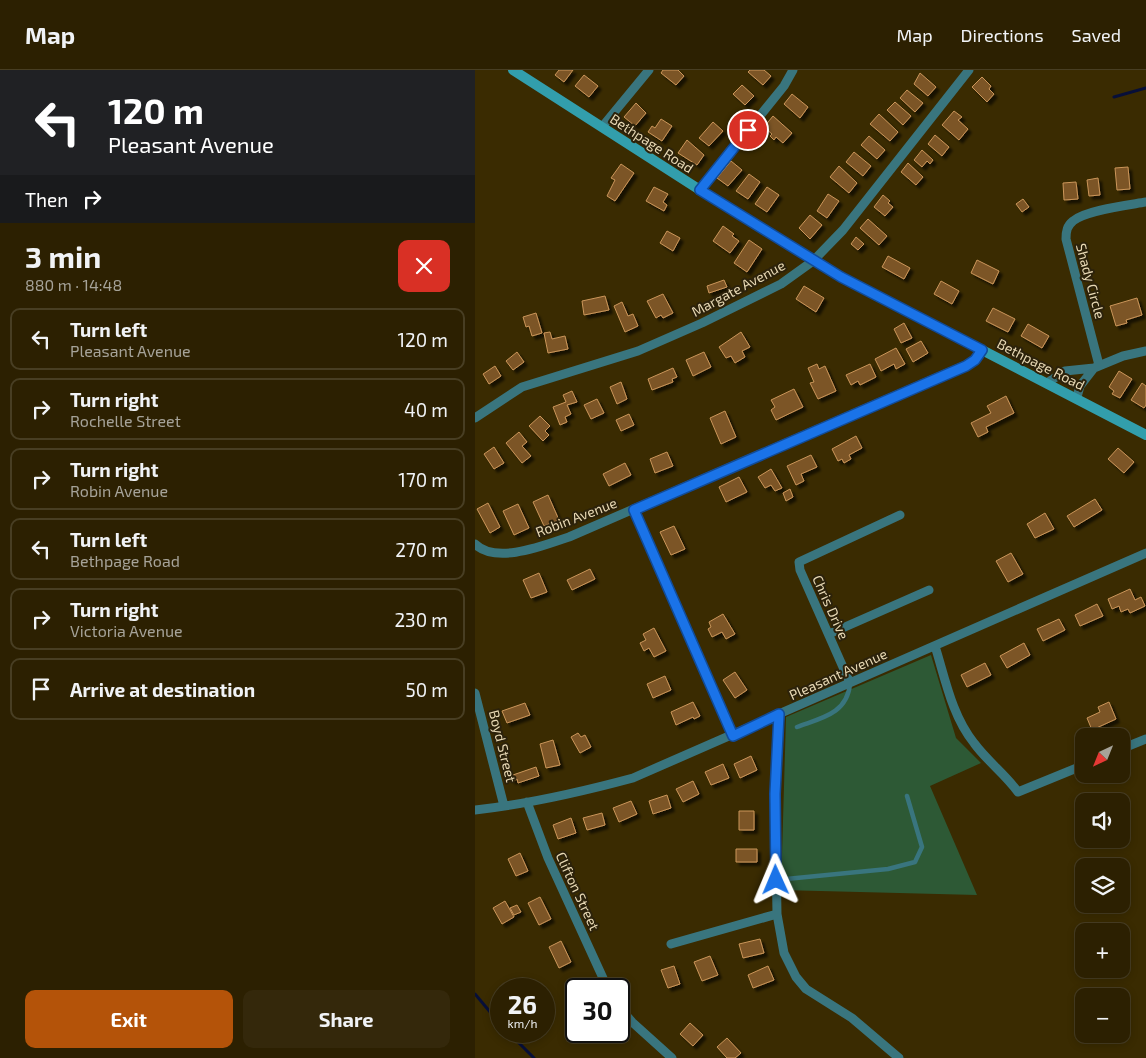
<!DOCTYPE html>
<html lang="en">
<head>
<meta charset="utf-8">
<style>
	body { margin:0; font-family:"Exo 2",sans-serif; background:#34280b; color:#f1f3f6; height:100vh; display:flex; flex-direction:column; font-size:19px; white-space:nowrap }
	* { box-sizing:border-box; margin:0 }
	p { font-size:16px; color:#a6a399 }
	.icon { flex:none; width:28px; height:28px; fill:none; stroke:currentColor; stroke-width:2; stroke-linecap:round; stroke-linejoin:round }
	.map { position:relative; flex:1; overflow:hidden }
	.sheet { display:flex; flex-direction:column; background:#2c2001; width:475px }
	.sheet>* { flex:none }
	.top-card { background:#202124; color:#fff; overflow:hidden }
	.needle { width:32px; rotate:223deg }
	.buttons { position:absolute; left:600px; top:658px; display:grid; gap:10px }
	.buttons a { display:grid; place-items:center; width:55px; height:55px; border-radius:10px; background:#2c2001; box-shadow:0 2px 8px #0003,0 0 0 1px #483e23; font-size:25px }
	.speed { position:absolute; left:15px; top:908px; display:flex; gap:10px; font-size:25px; font-weight:700; text-align:center }
	.speed>* { display:grid; place-content:center; width:65px; height:65px; border-radius:50%; background:#2c2001; box-shadow:0 2px 8px #0003,0 0 0 1px #483e23; line-height:1 }
	.speed small { font-size:12px; font-weight:400 }
	.speed .limit { border:2px solid #111; border-radius:8px; background:#fff; color:#111 }
	.pin { position:absolute; display:grid; place-items:center; width:42px; height:42px; color:#fff; margin:-21px; border:2px solid #fff; border-radius:50%; box-shadow:0 1px 5px #0007 }
	.me { position:absolute; width:55px; margin:-28px; rotate:359deg; stroke-linejoin:round; filter:drop-shadow(0 0 4px #0008) }
	.turn { display:flex; align-items:center; gap:18px; height:105px; padding:0 25px; font-size:22px }
	.turn .icon { width:65px; height:65px; stroke-width:2.5 }
	.turn b { display:block; font-size:35px; line-height:42px }
	.then { display:flex; align-items:center; height:48px; padding:0 25px; background:#0003; gap:10px; font-size:19px }
	.round { display:grid; place-items:center; flex:none; width:52px; height:52px; border-radius:10px; background:#34280b }
	.summary { display:flex; align-items:center; justify-content:space-between; height:85px; padding:0 25px }
	h1 { font-size:30px; font-weight:700; line-height:38px }
	.action { display:flex; gap:10px; margin-top:auto; padding:10px 25px }
	.action a { flex:1; height:58px; border-radius:10px; background:#b45309; color:#fff; font-size:20px; font-weight:700; line-height:58px; text-align:center }
	.action a+a { background:#34280b; color:#f1f3f6 }
	ul { padding:0; list-style:none }
	li { display:flex; align-items:center; gap:15px; height:62px; margin:0 10px 8px; padding:0 15px; border:2px solid #483e23; border-radius:10px }
	li div { flex:1 }
	li b { display:block; font-size:19px }
	li em { font-style:normal }
	header { display:flex; align-items:center; gap:30px; box-sizing:border-box; height:70px; padding:0 25px; background:#2c2001; border-bottom:1px solid #483e23 }
	header strong { font-size:24px }
	nav { display:flex; gap:28px; margin-inline-start:auto; font-size:18px }
	main { display:flex; flex:1; min-height:0 }
	.map>svg:first-child { display:block }
	.green { fill:#2d5935 }
	.lines { fill:none; stroke-linecap:round; stroke-linejoin:round }
	.stream { stroke:#070f39; stroke-width:3 }
	.building { fill:#7c5425; stroke:#cb965a; filter:url(#shadow) }
	.lane { stroke:#39757e; stroke-width:4.5 }
	.street { stroke:#39757e; stroke-width:9 }
	.secondary { stroke:#329eac; stroke-width:10 }
	.route-casing { stroke:#114b97; stroke-width:12 }
	.route { stroke:#1a73e8; stroke-width:9 }
	.labels { text-anchor:middle; dominant-baseline:central; stroke-width:4; stroke-linejoin:round; paint-order:stroke }
	.street-label { font-size:14px; fill:#e8d9b5; stroke:#2c220b }
</style>
</head>
<body>
<header>
<strong>Map</strong>
<nav><a>Map</a><a>Directions</a><a>Saved</a></nav>
</header>
<main>
<section class="sheet">
<div class="top-card">
<div class="turn"><svg class="icon" aria-label="left" viewBox="0 0 24 24"><path d="M17 20v-9H6M10 6l-5 5 5 5"/></svg><div><b>120 m</b>Pleasant Avenue</div></div>
<div class="then">Then<svg class="icon" aria-label="right" viewBox="0 0 24 24"><path d="M7 20v-9h11M14 6l5 5-5 5"/></svg></div>
</div>
<div class="summary"><div><h1>3 min</h1><p>880 m · 14:48</p></div><a class="round" style="background:#d93025;color:#fff"><svg class="icon" aria-label="close" viewBox="0 0 24 24"><path d="M6 6l12 12M18 6L6 18"/></svg></a></div>
<ul>
<li><svg class="icon" aria-label="left" viewBox="0 0 24 24"><path d="M17 20v-9H6M10 6l-5 5 5 5"/></svg><div><b>Turn left</b><p>Pleasant Avenue</p></div><em>120 m</em></li>
<li><svg class="icon" aria-label="right" viewBox="0 0 24 24"><path d="M7 20v-9h11M14 6l5 5-5 5"/></svg><div><b>Turn right</b><p>Rochelle Street</p></div><em>40 m</em></li>
<li><svg class="icon" aria-label="right" viewBox="0 0 24 24"><path d="M7 20v-9h11M14 6l5 5-5 5"/></svg><div><b>Turn right</b><p>Robin Avenue</p></div><em>170 m</em></li>
<li><svg class="icon" aria-label="left" viewBox="0 0 24 24"><path d="M17 20v-9H6M10 6l-5 5 5 5"/></svg><div><b>Turn left</b><p>Bethpage Road</p></div><em>270 m</em></li>
<li><svg class="icon" aria-label="right" viewBox="0 0 24 24"><path d="M7 20v-9h11M14 6l5 5-5 5"/></svg><div><b>Turn right</b><p>Victoria Avenue</p></div><em>230 m</em></li>
<li><svg class="icon" aria-label="arrive" viewBox="0 0 24 24"><path d="M6 21V4h12l-3 4 3 4H6"/></svg><div><b>Arrive at destination</b></div><em>50 m</em></li>
</ul>
<div class="action"><a>Exit</a><a>Share</a></div>
</section>
<div class="map">
<svg width="671" height="988" viewBox="0 0 671 988">
	<defs>
		<filter id="shadow"><feDropShadow dx="3.5" dy="3.5" stdDeviation="1" flood-color="#0009"/></filter>
	</defs>
	<rect width="100%" height="100%" fill="#3a2b01"/>
	<path class="green" d="M456,585L481,668L506,693L455,716L502,825L306,820L311,647Z"/>
	<g class="lines">
		<path class="stream" d="M639,27L671,18
			M0,924L26,955
			M32,961L59,988"/>
	</g>
	<path class="building" d="M84,0H98L89,12L80,5Z
		M188,0H203L209,6L201,15L186,3Z
		M275,0H289L296,6L288,15L273,2Z
		M445,3L461,17L453,26L439,14Z
		M109,5L123,16L114,27L100,16Z
		M507,7L516,16L514,19L519,24L512,32L497,17Z
		M267,15L279,26L270,35L258,24Z
		M432,20L448,33L440,42L425,28Z
		M317,24L333,37L325,48L309,34Z
		M420,32L436,46L428,55L412,40Z
		M161,33L171,43L160,56L149,47Z
		M479,41L487,47L483,50L493,59L484,70L467,55Z
		M404,44L423,62L415,71L395,54Z
		M298,46L317,63L308,73L301,67L299,70L295,66L297,64L289,57Z
		M186,49L197,56L187,71L173,62L177,56L180,58Z
		M238,52L248,61L234,76L224,68Z
		M460,65L474,77L467,86L453,74Z
		M394,66L410,80L402,89L386,75Z
		M212,70L229,85L222,95L203,83Z
		M447,80L458,90L455,94L452,91L447,97L439,90Z
		M379,82L396,96L388,106L371,92Z
		M256,91L267,100L253,116L242,108Z
		M433,93L448,107L441,115L426,102Z
		M146,94L159,103L140,131L132,126L140,110L136,108Z
		M364,96L382,113L374,123L355,107Z
		M653,97L655,119L642,120L640,98Z
		M274,104L285,112L273,129L261,121Z
		M623,108L625,125L614,126L612,110Z
		M601,112L603,129L589,130L588,113Z
		M179,117L193,124L188,132L192,135L189,141L171,131Z
		M292,117L304,125L292,142L280,134Z
		M353,124L364,131L352,148L342,141Z
		M408,125L415,131L413,133L418,137L410,146L399,137Z
		M548,129L554,137L547,142L541,134Z
		M335,145L347,155L335,169L324,158Z
		M393,149L412,166L404,175L385,158Z
		M248,156L259,164L257,166L264,171L255,183L238,171Z
		M192,161L205,168L198,181L185,173Z
		M381,167L389,174L383,180L376,174Z
		M274,170L287,179L272,202L259,193Z
		M413,186L435,198L429,209L407,197Z
		M502,190L524,201L518,214L496,203Z
		M249,210L252,217L234,223L232,216Z
		M466,211L484,221L477,234L459,224Z
		M329,216L349,228L341,242L321,229Z
		M188,224L198,243L188,248L186,245L181,248L172,231Z
		M130,226L134,240L109,245L107,231Z
		M662,228L667,245L651,250L652,253L641,256L635,236Z
		M147,232L153,246L158,244L163,256L150,262L139,236Z
		M518,238L540,249L533,262L511,251Z
		M61,243L67,263L57,266L54,256L51,257L48,247Z
		M429,253L437,268L426,273L419,259Z
		M553,254L574,266L567,278L546,266Z
		M75,262L77,269L90,266L93,279L73,283L69,263Z
		M266,262L275,277L267,281L270,287L260,293L256,286L251,288L244,277Z
		M446,271L453,283L438,292L431,279Z
		M421,278L430,294L421,299L419,294L406,301L400,289Z
		M42,282L49,292L38,300L31,291Z
		M229,282L236,297L218,306L211,290Z
		M342,294L344,299L350,296L361,321L343,329L335,313L339,312L333,298Z
		M395,294L401,307L385,315L383,311L376,315L371,305Z
		M20,296L26,306L14,314L8,304Z
		M198,298L202,307L197,309L198,312L177,320L173,309Z
		M644,301L657,309L645,328L637,324L639,321L634,317Z
		M146,312L152,329L142,334L135,317Z
		M667,313L671,316V335L669,338L656,330Z
		M319,319L328,337L301,350L296,340L300,337L296,330Z
		M97,321L102,332L92,335L96,344L90,347L92,352L85,355L78,337L91,332L88,325Z
		M531,326L539,343L511,357L513,362L503,367L496,353L516,343L512,336Z
		M122,329L129,343L116,349L109,335Z
		M250,341L261,367L246,374L235,348Z
		M154,344L159,355L146,361L141,350Z
		M65,346L75,356L70,361L74,365L68,371L54,356Z
		M44,362L52,372L47,376L56,386L47,393L31,373Z
		M381,366L387,378L374,385L376,389L369,393L367,389L363,391L357,379Z
		M19,377L29,393L19,399L9,384Z
		M643,378L659,392L649,403L633,389Z
		M192,382L198,396L180,403L175,389Z
		M336,385L342,397L326,404L329,411L321,415L312,396Z
		M150,393L156,405L134,416L128,404Z
		M296,399L307,418L300,421L296,415L290,418L283,407Z
		M264,407L272,422L251,432L244,417Z
		M315,419L318,427L311,431L308,423Z
		M73,425L84,450L69,456L58,432Z
		M620,429L627,440L599,457L592,446Z
		M13,433L25,457L15,463L2,439Z
		M43,434L54,458L39,465L28,441Z
		M570,443L579,459L560,468L552,454Z
		M199,456L210,479L196,485L185,462Z
		M536,483L548,504L533,512L521,491Z
		M115,499L120,509L97,520L92,510Z
		M64,503L72,522L56,528L48,510Z
		M655,519L660,530L666,527L670,536L655,543L653,539L646,542L644,536L637,539L633,529Z
		M622,534L628,546L605,556L600,545Z
		M248,544L260,564L251,569L247,562L237,567L233,559L236,557L234,552Z
		M584,549L590,560L568,571L562,559Z
		M179,558L191,581L179,587L174,578L169,581L165,573L171,570L168,564Z
		M549,573L555,585L532,598L525,586Z
		M510,593L516,605L492,617L486,605Z
		M260,602L272,620L260,628L248,610Z
		M190,606L196,620L178,628L172,614Z
		M218,632L225,646L219,649L218,647L201,655L196,642Z
		M634,632L641,649L617,660L612,648L625,642L623,637Z
		M50,633L55,645L32,653L27,641Z
		M103,663L106,667L110,665L116,677L105,683L96,667Z
		M78,670L85,695L71,698L65,674Z
		M276,686L282,700L265,708L259,694Z
		M248,694L254,708L236,715L230,702Z
		M61,697L64,706L43,713L42,709L37,711L35,706Z
		M218,711L224,724L208,732L201,719Z
		M192,725L196,738L178,744L174,731Z
		M156,731L162,744L144,752L138,738Z
		M264,741H279V760H264Z
		M127,743L130,755L112,760L108,748Z
		M96,748L101,763L83,769L78,755Z
		M261,779H282V792H261Z
		M45,783L53,801L41,806L33,789Z
		M65,827L76,849L64,855L53,833Z
		M30,831L39,847L27,854L18,838Z
		M42,835L46,842L39,845L35,838Z
		M285,869L289,883L268,888L264,874Z
		M86,871L96,892L84,898L74,877Z
		M235,886L243,905L227,911L219,892Z
		M199,896L205,914L193,918L186,900Z
		M293,896L299,910L278,918L273,905Z
		M215,953L228,965L218,976L205,964Z
		M252,968L266,983L260,988H252L242,977Z"/>
	<g class="lines">
		<path class="lane" d="M322,657C346,648 372,644 375,614
			M301,810L413,799L440,792L447,777L432,726"/>
		<path class="street" d="M127,57L174,0
			M225,120L309,16L318,0
			M624,295L591,169C591,161 592,156 598,151C610,140 654,135 671,132
			M572,313L590,301L619,298L648,286L671,281
			M602,327L605,316L619,298
			M0,348L47,317L163,281L227,253L306,214L338,191L368,160L494,0
			M159,440L258,665
			M0,474C21,495 70,475 94,467L491,295L500,290L507,280
			M354,564L454,520
			M460,576C470,608 477,646 499,673C512,691 530,704 543,722L609,695
			M375,613L325,500L324,492L425,445
			M0,623L29,736
			M305,644L300,724L302,844L309,883L321,907L331,919L377,948L424,988
			M646,679L671,669
			M52,732L73,788L133,919
			M0,740C54,734 106,722 158,708L671,483
			M196,874L302,844
			M144,937L157,952L197,988"/>
		<path class="secondary" d="M38,0L225,120L366,207L671,365"/>
	</g>
	<g class="lines">
		<defs>
			<path id="route" d="M273,60L225,120L366,207L507,280L500,290L491,296L159,440L258,666L304,644L300,724L301,810"/>
		</defs>
		<use href="#route" class="route-casing"/>
		<use href="#route" class="route"/>
	</g>
	<g class="labels">
		<g class="street-label">
			<text transform="translate(177 73) rotate(33)">Bethpage Road</text>
			<text transform="translate(616 211) rotate(75)">Shady Circle</text>
			<text transform="translate(263 218) rotate(-28)">Margate Avenue</text>
			<text transform="translate(566 294) rotate(27)">Bethpage Road</text>
			<text transform="translate(101 447) rotate(-21)">Robin Avenue</text>
			<text transform="translate(356 537) rotate(66)">Chris Drive</text>
			<text transform="translate(363 604) rotate(-24)">Pleasant Avenue</text>
			<text transform="translate(28 676) rotate(76)">Boyd Street</text>
			<text transform="translate(103 821) rotate(65)">Clifton Street</text>
		</g>
	</g>
</svg>
<div class="buttons">
<a><svg class="needle" viewBox="-14 -14 28 28"><path d="M0-13l5 13h-10z" fill="#e53935"/><path d="M0 13l5-13h-10z" fill="#a6a399"/></svg></a>
<a><svg class="icon" aria-label="sound" viewBox="0 0 24 24"><path d="M4 9h4l5-4v14l-5-4H4zM17 9q2 3 0 6"/></svg></a>
<a><svg class="icon" aria-label="layers" viewBox="0 0 24 24"><path d="M12 4l9 5-9 5-9-5zM3 14l9 5 9-5"/></svg></a>
<a>+</a>
<a>−</a>
</div>
<div class="speed"><div>26<small>km/h</small></div><div class="limit">30</div></div>
<div class="pin" style="left:273px;top:60px;background:#d93025"><svg class="icon" aria-label="arrive" viewBox="0 0 24 24"><path d="M6 21V4h12l-3 4 3 4H6"/></svg></div>
<svg class="me" style="left:301px;top:810px" viewBox="-20 -20 40 40"><path d="M0-17L14 15 0 8-14 15z" fill="#1a73e8" stroke="#fff" stroke-width="4"/></svg>
</div>
</main>
</body>
</html>
